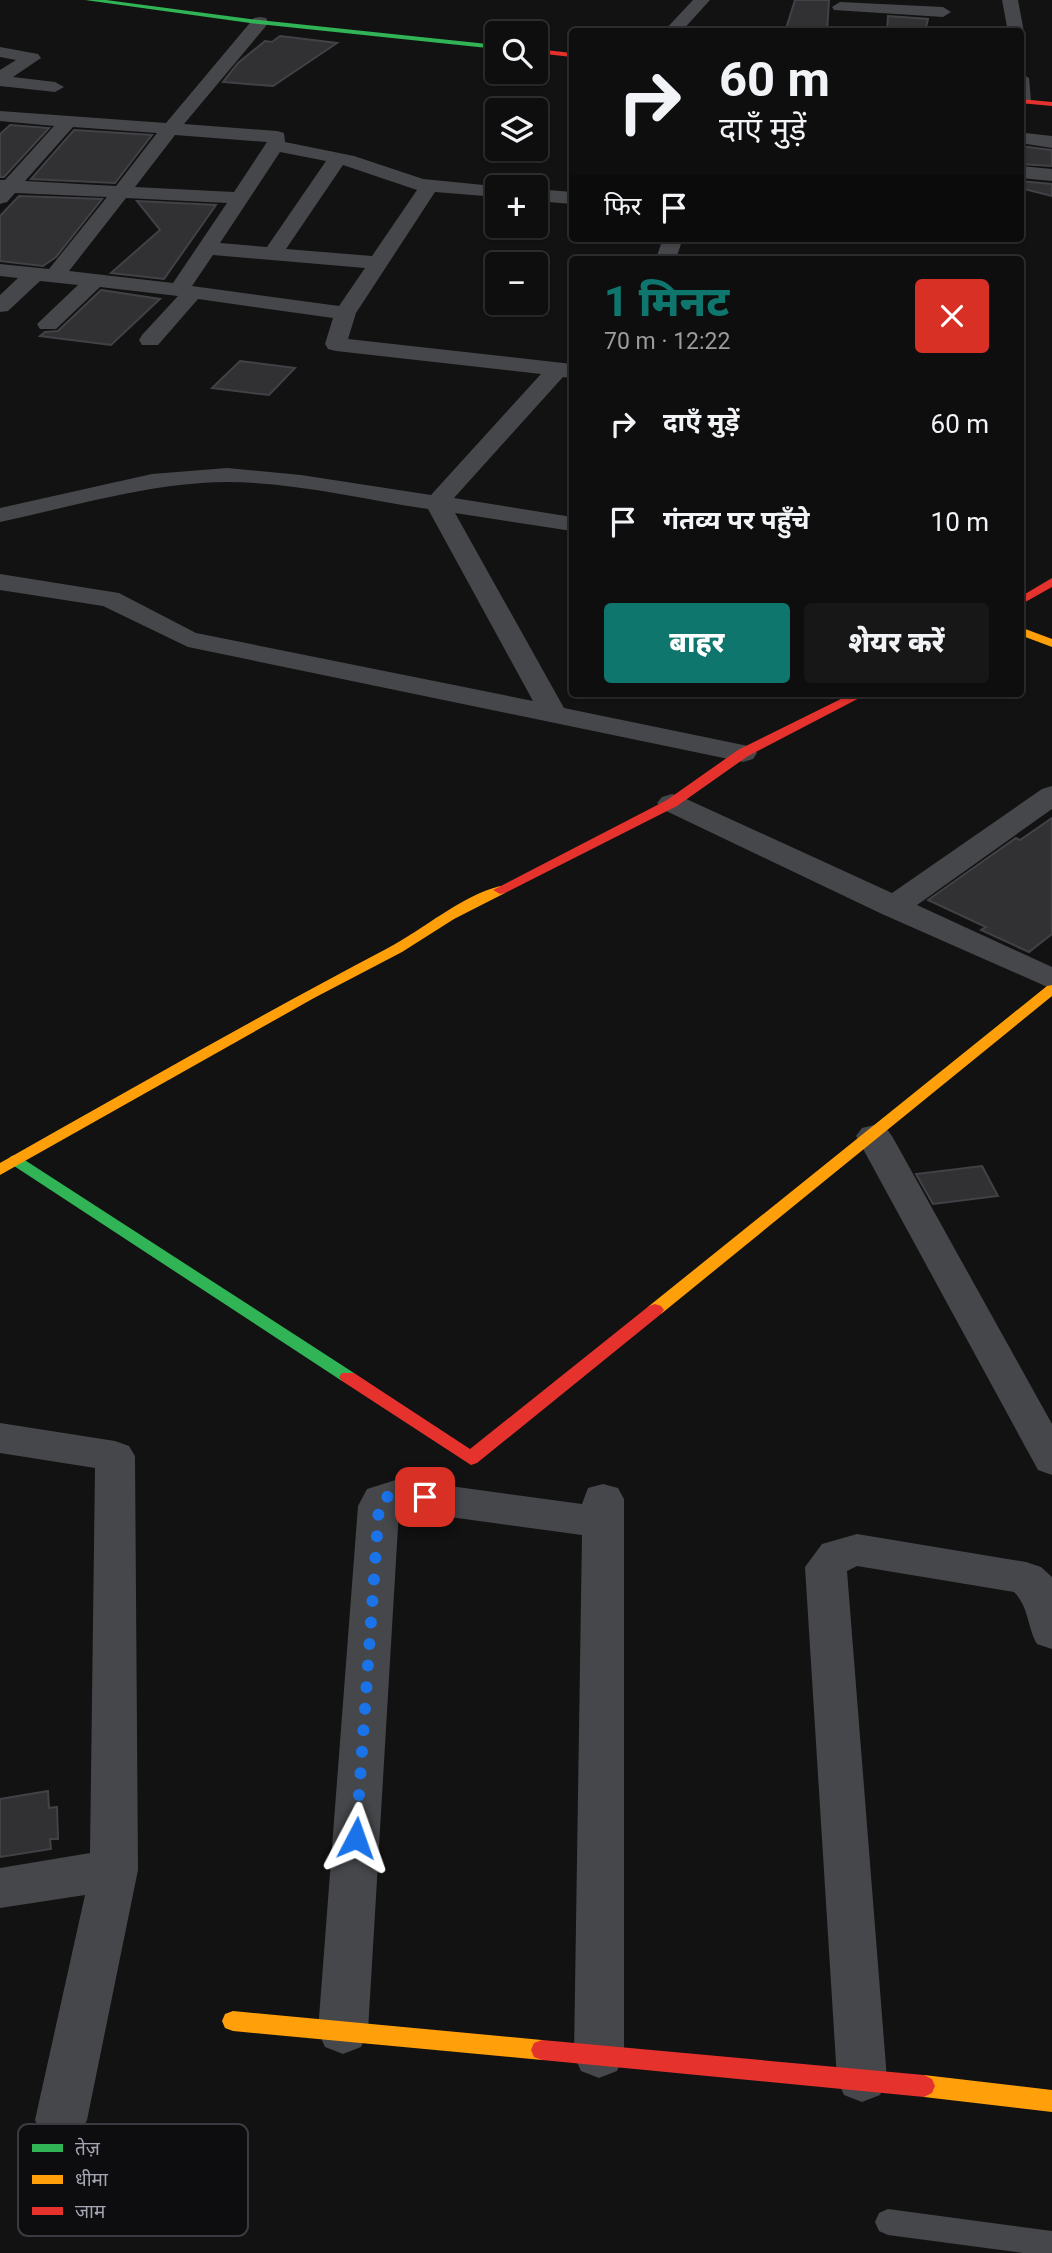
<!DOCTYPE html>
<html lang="hi">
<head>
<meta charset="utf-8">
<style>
	body { margin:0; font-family:Roboto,"Noto Sans Devanagari",sans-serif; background:#171717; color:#f1f3f6; height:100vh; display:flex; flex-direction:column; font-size:26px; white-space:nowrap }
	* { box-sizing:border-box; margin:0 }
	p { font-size:23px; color:#9b9c9e }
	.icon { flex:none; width:38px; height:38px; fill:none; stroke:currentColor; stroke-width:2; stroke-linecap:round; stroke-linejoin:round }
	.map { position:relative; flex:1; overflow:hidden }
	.side { position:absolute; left:569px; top:256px; width:455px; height:441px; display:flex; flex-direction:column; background:#0e0e0e; border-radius:7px; box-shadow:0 2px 5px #0004,0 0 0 2px #2e2e2e }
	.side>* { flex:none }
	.banner { position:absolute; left:569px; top:28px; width:455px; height:214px; border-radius:7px; box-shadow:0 2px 5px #0004,0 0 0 2px #2e2e2e; background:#0e0e0e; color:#f1f3f6; overflow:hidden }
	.tools { position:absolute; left:485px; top:21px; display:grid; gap:14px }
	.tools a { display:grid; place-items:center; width:63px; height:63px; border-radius:7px; background:#0e0e0e; box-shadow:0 2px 5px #0004,0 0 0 2px #2e2e2e; font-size:35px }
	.pin { position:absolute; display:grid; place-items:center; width:60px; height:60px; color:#fff; margin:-30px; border-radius:14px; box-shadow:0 4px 10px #0006 }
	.me { position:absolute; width:77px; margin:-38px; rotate:4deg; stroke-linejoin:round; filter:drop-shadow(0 0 5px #0008) }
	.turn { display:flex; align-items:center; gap:24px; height:147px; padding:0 35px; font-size:32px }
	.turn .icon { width:91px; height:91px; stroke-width:2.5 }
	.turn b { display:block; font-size:49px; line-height:60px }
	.then { display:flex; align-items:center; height:66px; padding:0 35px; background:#0003; gap:14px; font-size:26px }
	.round { display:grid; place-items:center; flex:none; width:74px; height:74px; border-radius:7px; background:#171717 }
	.head { display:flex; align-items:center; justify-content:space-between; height:119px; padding:0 35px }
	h1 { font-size:42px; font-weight:800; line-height:52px; color:#0f766e }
	.action { display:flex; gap:14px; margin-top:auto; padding:14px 35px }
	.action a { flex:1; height:80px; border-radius:7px; background:#0f766e; color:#fff; font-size:28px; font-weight:800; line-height:80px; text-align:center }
	.action a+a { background:#171717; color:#f1f3f6 }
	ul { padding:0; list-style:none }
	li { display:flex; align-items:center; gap:21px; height:98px; padding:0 35px }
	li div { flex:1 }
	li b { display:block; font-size:26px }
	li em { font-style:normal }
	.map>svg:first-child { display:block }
	.building { fill:#313133; stroke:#424146; stroke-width:2 }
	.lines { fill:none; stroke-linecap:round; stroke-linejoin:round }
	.lane { fill:#46474a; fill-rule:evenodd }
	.street { fill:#46474a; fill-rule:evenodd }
	.fast { fill:#30b455; fill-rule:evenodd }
	.slow { fill:#ff9f0a; fill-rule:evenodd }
	.jam { fill:#e5322d; fill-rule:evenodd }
	.route { stroke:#1a73e8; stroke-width:12; stroke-dasharray:0 21.6 }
	.key { fill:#0d0c0e; stroke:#3a3a40; stroke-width:2 }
	.key-label { font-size:19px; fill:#a3a5b3 }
</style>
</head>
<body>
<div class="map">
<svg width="1052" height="2253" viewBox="0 0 1052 2253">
	<rect width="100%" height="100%" fill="#121212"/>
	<path class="building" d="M795,0H829L827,32H785Z
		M888,16L928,19L925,32H887Z
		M280,36L337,43L273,86L223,82L238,63L265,41L272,42Z
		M10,125L49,128L4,177H0V134Z
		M74,130L152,135L115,183L31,179Z
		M1020,146L1052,150V166L1020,164Z
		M1020,181L1052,184V196L1020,188Z
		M19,196L102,199L56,257L43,266L0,261V216Z
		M137,201L216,205L164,279L111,273L160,230Z
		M101,290L160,299L111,345L40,336L45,332L58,331Z
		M240,361L295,368L269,395L212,388Z
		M1052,818V934L1029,952L981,930L986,927L928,900L1016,838L1020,840Z
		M982,1166L998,1196L933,1204L916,1174Z
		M48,1791L49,1808L57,1807L58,1839H50L51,1849L0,1857V1799Z"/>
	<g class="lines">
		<path class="lane" d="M888,2209L1052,2231V2253H1023L888,2235L879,2231L875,2222L879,2213Z"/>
		<path class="street" d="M693,0H710L681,32H663Z
			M1002,0H1018L1024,32L1022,36L1020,32H1008Z
			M840,2L943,7L951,12L943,17L834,10L832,7Z
			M260,17L266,18L268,22L266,26L184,124L277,131L284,133L285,142L354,156L423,179L504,187H497V197L435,192L356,313L348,339L572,364V378L563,377L454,498L572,517V531L455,513L564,708L753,747L757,753L753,759L743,762L188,647L103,606L0,590V574L119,593L196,633L533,701L428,509C362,499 293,482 226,482C150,483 74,506 0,522V508L152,474L227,468L301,475L431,495L541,374L336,351L328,349L325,344L333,318L198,299L158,345H142L139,340L142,335L178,296L100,287L56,329H40L37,324L78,285L40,281L8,311L0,312V295L18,278L0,276V264L49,269L107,197L15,193L7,202L0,204V180H5L54,126L0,121V111L166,123L254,18ZM73,127L157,133L116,186L25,181ZM175,135L267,142L234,192L135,187ZM280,152L326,161L267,247L220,243ZM343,165L417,190L372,256L286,249ZM126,198L227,203L173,283L69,271ZM213,255L365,268L339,306L192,286Z
			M0,47L38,54L41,58L13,77L55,82L64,87L55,92L0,86V70L16,60L0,57Z
			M1020,73L1029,78L1031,101L1022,106Z
			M1025,133L1052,136V148L1020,143V135Z
			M1021,166L1052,169V181L1020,178Z
			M536,189L572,192V204L536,201Z
			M663,238H683L676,259H656Z
			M1052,786V809L917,905L1052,967V989L882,914L662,809L657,803L662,797L672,794L682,797L892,893L1042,789Z
			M874,1125L886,1128L892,1136L1052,1424V1475L1038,1470L856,1136L862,1128Z
			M0,1423L115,1441L129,1446L135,1456L138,1870L87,2120L79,2137L61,2144L43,2137L35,2120L85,1895L0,1908V1868L90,1853L95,1468L0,1453Z
			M399,1479L582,1504L588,1488L603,1484L618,1488L624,1499V2055L617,2071L599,2078L581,2071L574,2055L582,1535L399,1510L368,2031L361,2047L343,2054L325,2047L318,2031L358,1506L367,1489Z
			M857,1534L1026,1562L1041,1567L1052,1577V1649L1037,1644C1027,1626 1029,1607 1014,1592L857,1566L847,1571L887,2079L880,2095L862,2102L844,2095L837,2079L805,1567L822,1544Z"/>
		<path class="fast" d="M85,0H106L250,19L497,45V49L250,23Z
			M17,1155L354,1373L357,1377L354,1381H342L11,1164L9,1160L11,1156Z"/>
		<path class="slow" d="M1020,627L1052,639V647L1020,635Z
			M500,886L507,890L505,893L454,919L402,952L314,998L0,1175V1163C129,1090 257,1017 388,948C424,929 461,896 500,886Z
			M1052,985V996L661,1314H649L646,1310L649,1306L1047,986Z
			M233,2011L542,2040L550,2043L553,2050L550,2057L542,2060L233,2031L225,2028L222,2021L225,2014Z
			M924,2075L1052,2090V2112L924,2097L916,2093L913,2086L916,2079Z"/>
		<path class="jam" d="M536,49L572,53V57L536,53Z
			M1020,99L1052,102V106L1020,103Z
			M1052,578V587L1020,605V597Z
			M853,693H869L748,756L677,806L505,893L500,894L493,890L667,800L738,750Z
			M655,1304L661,1306L664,1310L661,1314L477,1463L471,1465L342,1381L339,1377L342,1373H354L470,1449L649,1306Z
			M542,2040L924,2075L932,2079L935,2086L932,2093L924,2097L542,2060L534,2057L531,2050L534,2043Z"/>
	</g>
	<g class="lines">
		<path class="route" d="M356,1838L379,1506C387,1488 409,1495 425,1497"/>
	</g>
	<rect x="18" y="2124" width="230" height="112" rx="10" class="key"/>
	<rect x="32" y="2144" width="31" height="8" fill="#30b455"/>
	<rect x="32" y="2175" width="31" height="9" fill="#ff9f0a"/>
	<rect x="32" y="2207" width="31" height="8" fill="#e5322d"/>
	<g class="key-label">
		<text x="75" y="2155">तेज़</text>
		<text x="75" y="2186">धीमा</text>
		<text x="75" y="2218">जाम</text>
	</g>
</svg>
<div class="tools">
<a><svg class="icon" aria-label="search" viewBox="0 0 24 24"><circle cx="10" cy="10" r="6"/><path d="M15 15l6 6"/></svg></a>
<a><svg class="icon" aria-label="layers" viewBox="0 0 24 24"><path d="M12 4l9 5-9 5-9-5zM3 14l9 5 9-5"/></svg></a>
<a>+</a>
<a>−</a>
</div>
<div class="pin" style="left:425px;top:1497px;background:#d93025"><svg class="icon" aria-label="arrive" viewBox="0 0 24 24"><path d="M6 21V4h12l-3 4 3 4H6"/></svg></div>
<svg class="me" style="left:356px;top:1838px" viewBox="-20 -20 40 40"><path d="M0-17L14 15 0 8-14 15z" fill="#1a73e8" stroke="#fff" stroke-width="4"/></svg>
<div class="banner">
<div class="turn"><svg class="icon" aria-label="right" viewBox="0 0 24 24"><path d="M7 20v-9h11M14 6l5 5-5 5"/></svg><div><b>60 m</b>दाएँ मुड़ें</div></div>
<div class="then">फिर<svg class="icon" aria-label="arrive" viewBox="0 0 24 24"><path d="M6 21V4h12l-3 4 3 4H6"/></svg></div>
</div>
<section class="side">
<div class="head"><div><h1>1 मिनट</h1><p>70 m · 12:22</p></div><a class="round" style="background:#d93025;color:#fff"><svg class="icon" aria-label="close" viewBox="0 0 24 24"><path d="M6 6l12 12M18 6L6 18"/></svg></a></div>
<ul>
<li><svg class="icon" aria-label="right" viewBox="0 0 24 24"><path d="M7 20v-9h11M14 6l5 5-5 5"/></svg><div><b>दाएँ मुड़ें</b></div><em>60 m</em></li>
<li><svg class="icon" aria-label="arrive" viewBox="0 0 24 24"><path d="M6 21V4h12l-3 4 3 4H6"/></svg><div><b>गंतव्य पर पहुँचे</b></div><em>10 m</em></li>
</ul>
<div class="action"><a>बाहर</a><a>शेयर करें</a></div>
</section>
</div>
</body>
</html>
